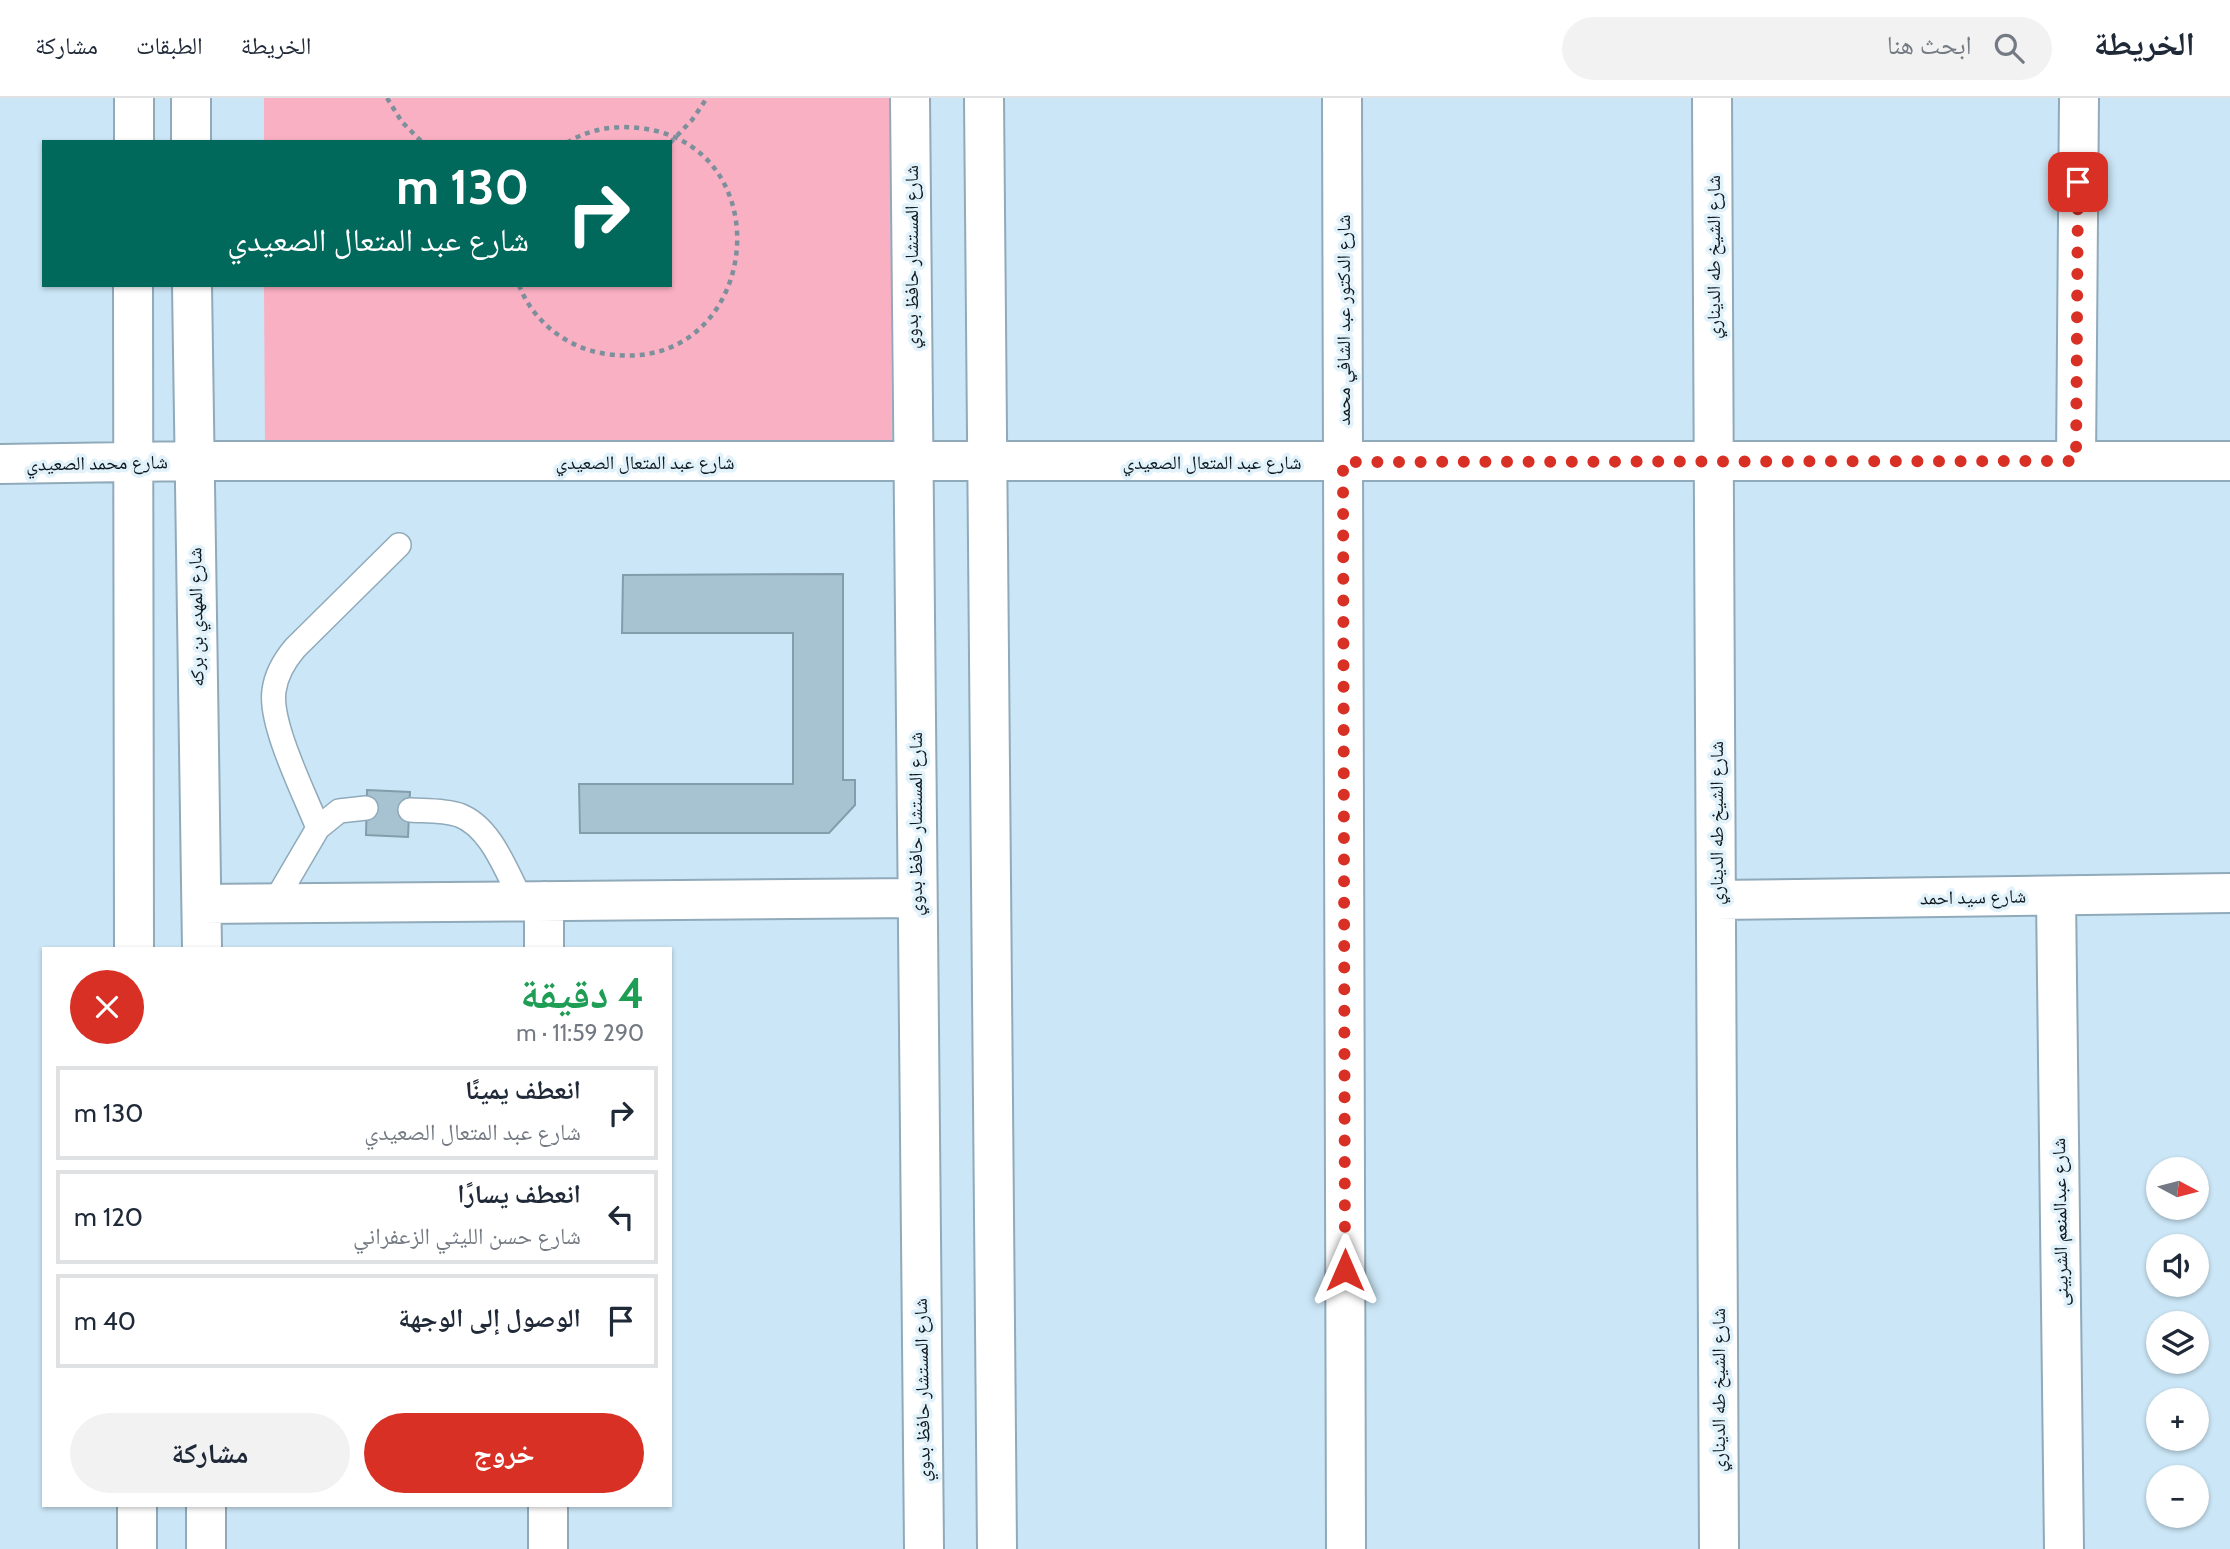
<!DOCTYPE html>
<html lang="ar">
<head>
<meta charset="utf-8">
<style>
	body { margin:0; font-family:Cabin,"Noto Naskh Arabic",sans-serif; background:#f2f2f3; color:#1f2937; direction:rtl; height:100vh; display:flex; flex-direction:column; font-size:26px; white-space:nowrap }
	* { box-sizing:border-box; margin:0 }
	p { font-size:23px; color:#747a83 }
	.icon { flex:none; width:38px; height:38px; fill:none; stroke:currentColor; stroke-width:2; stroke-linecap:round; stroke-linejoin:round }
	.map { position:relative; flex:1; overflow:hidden; direction:ltr }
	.drawer { position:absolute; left:42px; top:849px; width:630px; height:560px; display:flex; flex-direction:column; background:#fff; border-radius:0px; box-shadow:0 2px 5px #0004; direction:rtl }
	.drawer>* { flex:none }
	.guide { position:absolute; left:42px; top:42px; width:630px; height:147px; border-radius:0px; box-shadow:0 2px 5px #0004; direction:rtl; background:#00695c; color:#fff; overflow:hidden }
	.needle { width:46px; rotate:97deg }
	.fabs { position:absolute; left:2146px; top:1059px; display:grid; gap:14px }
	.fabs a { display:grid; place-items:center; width:63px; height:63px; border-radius:50%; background:#fff; box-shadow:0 2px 5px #0004; font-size:35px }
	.pin { position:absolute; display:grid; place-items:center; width:60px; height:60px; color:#fff; margin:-30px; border-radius:14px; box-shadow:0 4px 10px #0006 }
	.me { position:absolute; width:77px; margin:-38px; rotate:0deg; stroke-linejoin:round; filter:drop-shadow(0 0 5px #0008) }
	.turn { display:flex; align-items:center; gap:24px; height:147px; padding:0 28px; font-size:32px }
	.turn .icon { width:91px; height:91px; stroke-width:2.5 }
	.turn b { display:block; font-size:49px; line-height:60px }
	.round { display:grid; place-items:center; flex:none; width:74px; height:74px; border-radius:37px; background:#f2f2f3 }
	.headline { display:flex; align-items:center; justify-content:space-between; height:119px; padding:0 28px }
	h1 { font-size:42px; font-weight:800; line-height:52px; color:#1e9e55 }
	.primary-button { display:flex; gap:14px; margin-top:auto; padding:14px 28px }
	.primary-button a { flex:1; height:80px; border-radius:42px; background:#d93025; color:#fff; font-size:28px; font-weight:800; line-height:80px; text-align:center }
	.primary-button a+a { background:#f2f2f3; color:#1f2937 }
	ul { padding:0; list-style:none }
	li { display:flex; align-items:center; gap:21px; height:94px; margin:0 14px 10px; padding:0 14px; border:4px solid #e0e1e3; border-radius:0px }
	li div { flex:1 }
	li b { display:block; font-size:26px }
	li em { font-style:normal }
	header { display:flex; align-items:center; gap:42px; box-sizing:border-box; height:98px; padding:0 35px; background:#fff; border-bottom:2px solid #e0e1e3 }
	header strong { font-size:33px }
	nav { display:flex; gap:38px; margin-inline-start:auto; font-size:24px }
	.search { width:490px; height:63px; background:#f2f2f3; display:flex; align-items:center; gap:18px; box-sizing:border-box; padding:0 24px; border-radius:38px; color:#747a83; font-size:26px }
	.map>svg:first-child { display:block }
	.green { fill:#fab0c3 }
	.building { fill:#a7c2d1; stroke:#839dab; stroke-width:2 }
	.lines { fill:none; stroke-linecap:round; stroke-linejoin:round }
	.service-casing { stroke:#90aaba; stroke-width:26 }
	.minor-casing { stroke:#90aaba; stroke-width:42 }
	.path { stroke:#7c909c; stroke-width:4.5; stroke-dasharray:5 5; stroke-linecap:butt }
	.service { stroke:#fff; stroke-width:23 }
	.minor { stroke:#fff; stroke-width:38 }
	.route { stroke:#d93025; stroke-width:12; stroke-dasharray:0 21.6 }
	.labels { text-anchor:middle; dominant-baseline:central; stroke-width:7; stroke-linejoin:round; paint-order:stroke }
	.street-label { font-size:19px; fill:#0e181e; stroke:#e1f2fb }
</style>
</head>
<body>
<header>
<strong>الخريطة</strong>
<div class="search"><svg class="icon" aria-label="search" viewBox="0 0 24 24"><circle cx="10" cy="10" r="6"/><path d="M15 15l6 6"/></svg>ابحث هنا</div>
<nav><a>الخريطة</a><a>الطبقات</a><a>مشاركة</a></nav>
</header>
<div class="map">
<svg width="2230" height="1451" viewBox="0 0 2230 1451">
	<rect width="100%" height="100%" fill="#cbe6f6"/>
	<path class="green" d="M264,0H890L892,343L265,351L264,187H670V44H264Z"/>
	<path class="building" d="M843,476V682H855V707L829,735H580L579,686H793V535H622L623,477Z
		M367,692L410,694L408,739L366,737Z"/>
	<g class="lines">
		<defs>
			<path id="service" d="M410,712C426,713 444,712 459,717C492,729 507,776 523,805
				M318,730C305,697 269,626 274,593C276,576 284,563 295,550L399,447
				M274,805L318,730L339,713L366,710"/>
			<path id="minor" d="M191,0V44
				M910,0L924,1451
				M984,0L997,1451
				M1342,0L1346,1451
				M1712,0L1719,1451
				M134,44V0
				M133,187L134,850
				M192,187L202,850
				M2076,363L2079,0
				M0,366L193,363H2230
				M2056,798L2064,1451
				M1716,802L2230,795
				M544,803V850
				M202,806L916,800
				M137,1407V1451
				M206,1407V1451
				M548,1407V1451"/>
		</defs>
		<use href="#service" class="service-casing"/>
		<use href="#minor" class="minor-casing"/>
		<path class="path" d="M387,0L402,24L422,44
			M670,45L692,22L707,0
			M519,187C533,224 568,251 607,256C759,279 788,48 640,30C615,27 590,31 568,44"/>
		<use href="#service" class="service"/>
		<use href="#minor" class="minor"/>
	</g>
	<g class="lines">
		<path class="route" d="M1345,1172L1343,364L2076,363L2078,84"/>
	</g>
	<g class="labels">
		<g class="street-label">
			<text transform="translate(911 159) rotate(-90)">شارع المستشار حافظ بدوي</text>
			<text transform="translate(1713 159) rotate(-90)">شارع الشيخ طه الديناري</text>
			<text transform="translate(1343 222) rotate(-90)">شارع الدكتور عبد الشافي محمد</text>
			<text x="645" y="364">شارع عبد المتعال الصعيدي</text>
			<text x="1212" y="364">شارع عبد المتعال الصعيدي</text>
			<text transform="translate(97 365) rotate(-1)">شارع محمد الصعيدي</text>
			<text transform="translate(196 519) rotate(-91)">شارع المهدي بن بركه</text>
			<text transform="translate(1716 725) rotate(-90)">شارع الشيخ طه الديناري</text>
			<text transform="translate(915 726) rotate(-90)">شارع المستشار حافظ بدوي</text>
			<text transform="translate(1973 799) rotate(-1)">شارع سيد احمد</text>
			<text transform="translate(2060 1124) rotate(-91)">شارع عبدالمنعم الشربينى</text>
			<text transform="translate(922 1292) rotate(-91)">شارع المستشار حافظ بدوي</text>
			<text transform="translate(1718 1292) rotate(-90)">شارع الشيخ طه الديناري</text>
		</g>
	</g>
</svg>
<div class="fabs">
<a><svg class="needle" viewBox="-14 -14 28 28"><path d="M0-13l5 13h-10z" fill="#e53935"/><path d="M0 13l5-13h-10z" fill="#747a83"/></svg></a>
<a><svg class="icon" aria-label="sound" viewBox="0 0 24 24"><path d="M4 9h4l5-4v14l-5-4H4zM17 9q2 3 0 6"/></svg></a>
<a><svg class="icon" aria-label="layers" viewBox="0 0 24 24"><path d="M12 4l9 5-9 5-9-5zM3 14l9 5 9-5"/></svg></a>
<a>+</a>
<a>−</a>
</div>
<div class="pin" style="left:2078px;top:84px;background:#d93025"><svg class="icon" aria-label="arrive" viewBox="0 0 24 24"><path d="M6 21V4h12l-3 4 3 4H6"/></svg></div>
<svg class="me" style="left:1345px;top:1172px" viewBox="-20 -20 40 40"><path d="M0-17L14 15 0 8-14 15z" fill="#d93025" stroke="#fff" stroke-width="4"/></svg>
<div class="guide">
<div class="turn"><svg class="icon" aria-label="right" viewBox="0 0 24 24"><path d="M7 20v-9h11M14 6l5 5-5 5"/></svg><div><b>130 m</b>شارع عبد المتعال الصعيدي</div></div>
</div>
<section class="drawer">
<div class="headline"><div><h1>4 دقيقة</h1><p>290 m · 11:59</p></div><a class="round" style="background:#d93025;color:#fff"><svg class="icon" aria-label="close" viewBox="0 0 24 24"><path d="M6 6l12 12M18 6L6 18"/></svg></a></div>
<ul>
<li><svg class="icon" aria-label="right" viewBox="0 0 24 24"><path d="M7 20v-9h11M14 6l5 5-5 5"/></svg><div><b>انعطف يمينًا</b><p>شارع عبد المتعال الصعيدي</p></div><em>130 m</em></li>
<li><svg class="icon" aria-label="left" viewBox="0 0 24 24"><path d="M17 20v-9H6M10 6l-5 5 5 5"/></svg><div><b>انعطف يسارًا</b><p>شارع حسن الليثي الزعفراني</p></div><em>120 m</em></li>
<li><svg class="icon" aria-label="arrive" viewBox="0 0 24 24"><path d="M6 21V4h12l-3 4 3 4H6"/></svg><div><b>الوصول إلى الوجهة</b></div><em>40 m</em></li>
</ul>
<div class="primary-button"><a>خروج</a><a>مشاركة</a></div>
</section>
</div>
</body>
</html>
